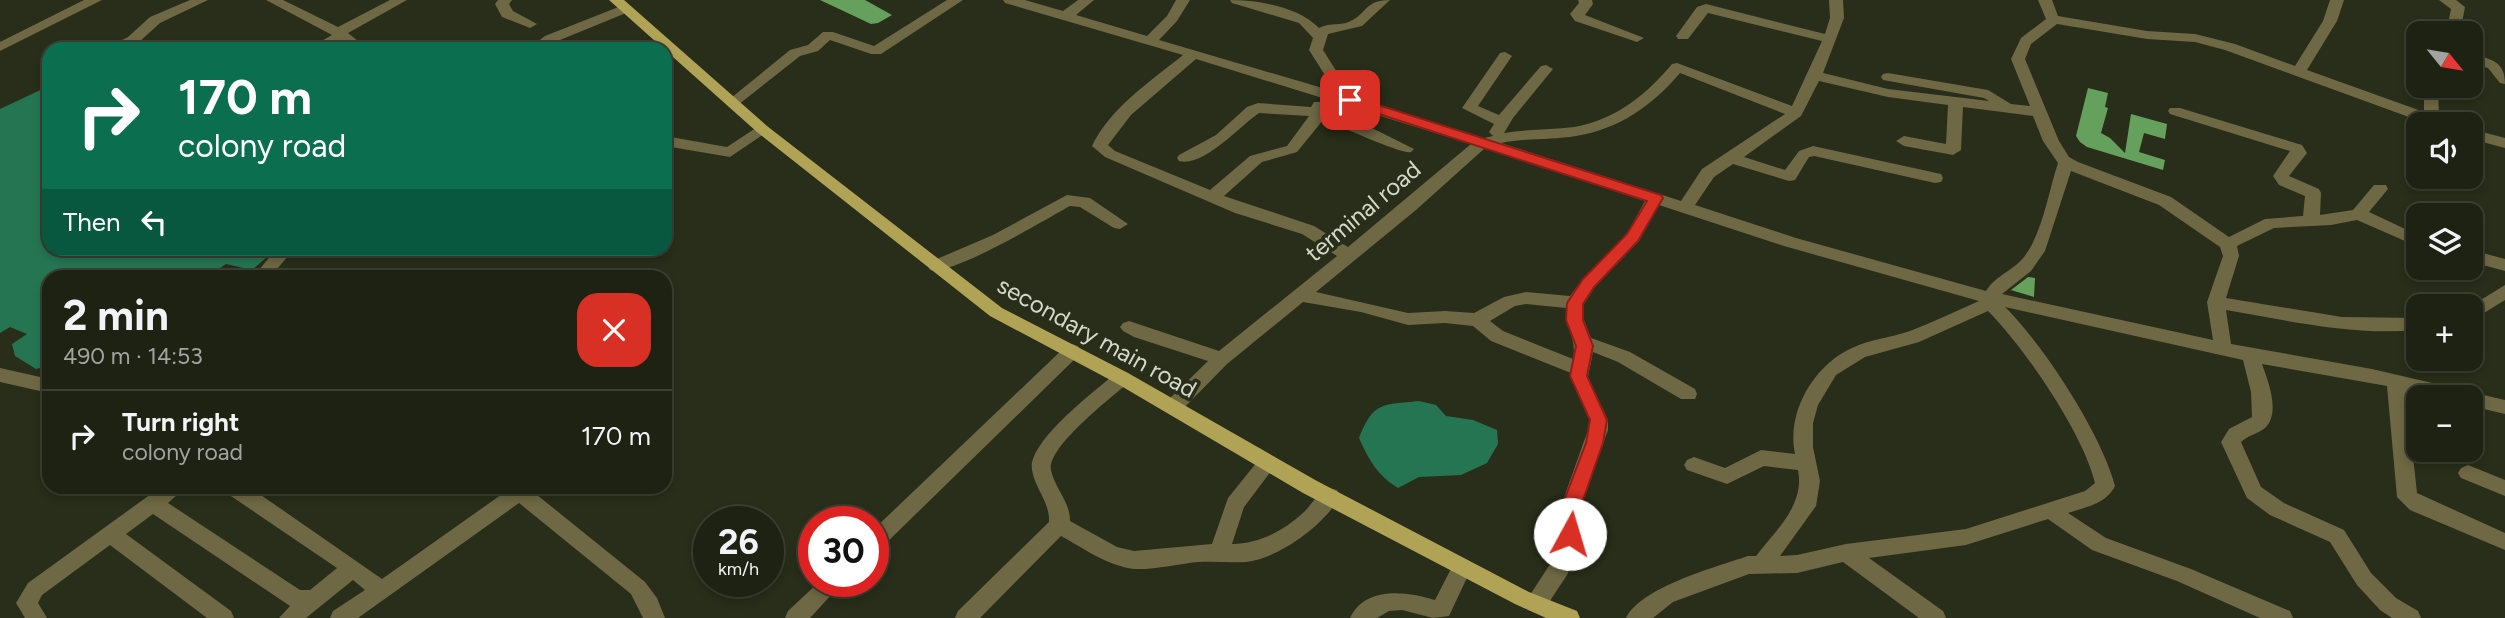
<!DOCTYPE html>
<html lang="en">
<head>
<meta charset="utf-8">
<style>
	body { margin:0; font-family:Figtree,sans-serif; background:#2b2f21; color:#f1f3f6; height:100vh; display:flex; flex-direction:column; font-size:26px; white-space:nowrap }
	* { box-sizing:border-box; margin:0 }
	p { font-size:23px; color:#a1a4a0 }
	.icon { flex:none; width:38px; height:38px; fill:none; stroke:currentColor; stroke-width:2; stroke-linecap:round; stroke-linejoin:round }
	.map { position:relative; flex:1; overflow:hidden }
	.side { position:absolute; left:42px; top:270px; width:630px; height:224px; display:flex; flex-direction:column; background:#1e2213; border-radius:21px; box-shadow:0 4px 10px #0003,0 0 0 2px #3c3f33 }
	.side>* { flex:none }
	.top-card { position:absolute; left:42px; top:42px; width:630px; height:214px; border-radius:21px; box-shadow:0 4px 10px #0003,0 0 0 2px #3c3f33; background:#0b6e4f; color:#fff; overflow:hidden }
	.needle { width:46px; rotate:120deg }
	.controls { position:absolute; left:2406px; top:21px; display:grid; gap:14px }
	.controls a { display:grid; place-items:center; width:77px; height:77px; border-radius:14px; background:#1e2213; box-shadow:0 4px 10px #0003,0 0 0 2px #3c3f33; font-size:35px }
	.speed { position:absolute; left:693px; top:506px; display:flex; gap:14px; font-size:35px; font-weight:700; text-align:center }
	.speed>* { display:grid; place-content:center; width:91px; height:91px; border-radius:50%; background:#1e2213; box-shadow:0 4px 10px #0003,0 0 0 2px #3c3f33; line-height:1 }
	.speed small { font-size:18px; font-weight:400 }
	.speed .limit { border:10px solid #d22; background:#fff; color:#111 }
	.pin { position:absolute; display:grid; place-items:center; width:60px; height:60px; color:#fff; margin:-30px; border-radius:14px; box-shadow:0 4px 10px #0006 }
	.me { position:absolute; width:77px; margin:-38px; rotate:6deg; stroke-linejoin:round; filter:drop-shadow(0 0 5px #0008) }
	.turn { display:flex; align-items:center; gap:24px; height:147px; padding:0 21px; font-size:32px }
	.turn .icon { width:91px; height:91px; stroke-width:2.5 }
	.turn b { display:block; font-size:49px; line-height:60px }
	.then { display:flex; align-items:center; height:66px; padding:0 21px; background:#0003; gap:14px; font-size:26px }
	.round { display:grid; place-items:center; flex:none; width:74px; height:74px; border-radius:21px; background:#2b2f21 }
	.headline { display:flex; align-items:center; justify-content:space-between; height:119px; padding:0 21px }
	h1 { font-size:42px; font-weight:700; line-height:52px }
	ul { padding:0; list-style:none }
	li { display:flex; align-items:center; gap:21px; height:91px; padding:0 21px; border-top:2px solid #3c3f33 }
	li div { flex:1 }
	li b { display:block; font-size:26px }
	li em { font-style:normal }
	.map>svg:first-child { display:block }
	.water { fill:#257553 }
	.building { fill:#65a15c }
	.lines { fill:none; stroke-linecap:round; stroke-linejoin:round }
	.minor { fill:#6e6844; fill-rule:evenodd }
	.major { fill:#b0a356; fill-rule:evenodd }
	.route { fill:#d93025; stroke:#8d1f18; stroke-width:2 }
	.labels { text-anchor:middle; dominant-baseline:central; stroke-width:7; stroke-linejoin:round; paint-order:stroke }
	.street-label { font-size:24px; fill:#d4d8ca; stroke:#282e19 }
</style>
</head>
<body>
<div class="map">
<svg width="2505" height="618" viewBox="0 0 2505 618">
	<rect width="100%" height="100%" fill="#282e19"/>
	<path class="water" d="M49,86V248L276,249L252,270L226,264L208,276H49V365L36,369L15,356L12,344L27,334L10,327L0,333V109Z
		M1419,401L1436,405L1446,416L1473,420L1497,430L1498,444L1487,463L1461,475L1419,477L1398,488C1377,475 1369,460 1359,438C1374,401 1382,405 1419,401Z"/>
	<path class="building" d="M820,0H865L892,15L878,23L871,24Z
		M2088,88L2108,93L2105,107L2108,108L2101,133L2110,138L2125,153L2131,114L2167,124L2165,139L2144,133L2139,152L2165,160L2163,170L2087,147L2080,142L2076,136Z
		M2028,277L2035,278L2034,297L2011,290Z"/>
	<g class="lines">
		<path class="minor" d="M84,0H102L0,51V42Z
			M190,0H208L160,23L138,43L123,49H104L128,37L150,17Z
			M266,0H283L338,27L390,0H407L348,33L368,49H352L341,42L326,49H308L332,35Z
			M498,0H512L509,4L513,11L537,24L530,28L502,17L495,4Z
			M947,0H963L881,54H871L830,40L818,51L800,56L738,105H728L726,102L790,50L808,45L823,32H833L874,46Z
			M1003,0H1025L1063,11L1078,0H1094L1076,15L1147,36L1167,16L1176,0H1190L1177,21L1159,40L1326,89L1328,80L1309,50L1313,38L1299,23L1232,3L1230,0C1259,0 1299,7 1319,28C1328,23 1337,25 1346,23C1367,16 1363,0 1390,0L1362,26L1328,34L1323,50L1342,80L1340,93L1484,138L1493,136L1489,132L1494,124L1462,108L1500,53L1505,52L1512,56L1478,106L1499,115L1541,66L1546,65L1553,69L1513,118L1504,133C1527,129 1551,130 1574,127C1615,120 1646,95 1672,64L1677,63L1792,106L1822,41L1708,13L1688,39H1678L1676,36L1697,7L1706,4L1825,34L1830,18L1829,0H1843L1844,18L1823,73L1888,89L1989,101L1984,98L1883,80L1881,77L1883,74L1888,73L1988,90L2011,104L2030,106L2011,59L2021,38L2046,19L2038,0H2052L2058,16L2147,31L2195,34L2235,44L2295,66L2323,21L2330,0H2344L2337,21L2307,70L2424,112V86H2438L2439,118L2449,124H2428L2225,50L2195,42L2147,39L2057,24L2031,44L2025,59L2059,141L2069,157L2078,162L2171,197L2229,237L2265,219L2303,216L2305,196L2279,185L2273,176L2290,151L2170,114L2168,111L2170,108H2180L2302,145L2307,153L2289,176L2319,189L2321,193L2320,215L2353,210L2374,185H2386L2388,189L2369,212L2418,235V264L2412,262L2407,254L2408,244L2405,241L2357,220L2331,225L2274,228L2237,246L2239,256L2226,298L2342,317L2418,318V330C2353,336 2290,321 2226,310L2231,344L2372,369L2505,400V414L2471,406V397H2433L2406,391L2417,493L2505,533V550L2410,510L2397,497L2387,386L2262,364C2268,381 2281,413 2265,428C2258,434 2248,435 2241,442L2261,487L2284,503L2344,530L2371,573L2396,598L2418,611L2421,618H2392L2380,610L2357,585L2330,542L2270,515L2247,498L2221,442L2229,429L2252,417L2251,392L2243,360L2005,307C2043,344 2102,435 2115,486C2106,504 2086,507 2068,513L2106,538L2191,569L2290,611L2293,618H2260L2177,581L2092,550L2048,519L1966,545L1869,558L1943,611L1946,618H1919L1843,562L1797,573L1749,574L1673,602L1653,618H1626C1641,587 1716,567 1748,556H1756C1776,530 1805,505 1798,470L1764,466L1727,484L1687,470L1684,465L1687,460L1694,457L1725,468L1761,450L1795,454C1786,412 1814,365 1852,348C1870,339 1891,338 1910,331C1933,322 1956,311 1979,301L1784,246L1659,205L1639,241L1595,287L1584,304V320L1591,338L1630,352L1695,389L1697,394L1695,399H1681L1618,362L1593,352L1588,377L1608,420V430L1581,506L1576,555L1567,575L1544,610L1536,613L1528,610L1525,604L1528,598L1556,555L1561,506L1588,430L1590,420L1570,377L1571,373L1491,341L1473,326L1445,323L1408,325L1361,312L1303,302L1227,364L1180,412H1166L1164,407L1166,402L1208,361L1134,337L1123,331L1120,327L1123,323L1129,321L1219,351L1337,256L1302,234L1235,213L1105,157L1092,146C1110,108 1151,81 1183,55L1005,3ZM1196,59L1471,144L1348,247L1314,226L1224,196L1262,162L1297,152L1323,120C1339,125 1402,155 1411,152L1414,149L1360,122L1325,110L1324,102H1314L1311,107L1258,103L1247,107L1216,135L1179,155L1177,158L1179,161C1203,168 1241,125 1259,113L1309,116L1287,146L1250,156L1210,190L1115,151L1108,145L1131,115ZM1680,73L1785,114L1702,169L1681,201L1501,143C1526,138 1552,140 1576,136C1619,129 1652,106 1680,73ZM1819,81L1888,97L1948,105L1946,144L1904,136L1896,141L1904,146L1953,155L1961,150L1963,107L2033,116L2043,141L2058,163C2048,193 2043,232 2024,257C2013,271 1996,275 1986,291L1796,238L1695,205L1714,177L1733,164L1789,181L1795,180L1809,157L1814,156L1935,183L1941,182L1943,178L1941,174L1813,146L1799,151L1785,170L1744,157L1801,116ZM1485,148L1645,201L1627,234L1583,279L1570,296L1526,292L1504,297L1474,313L1445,311L1408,313L1316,292L1416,210ZM2071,171L2159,205L2220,247L2223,256L2207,302L2213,340L2002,294L2031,271L2045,251ZM1526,304L1566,308C1566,327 1577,341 1573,359L1503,331L1490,321L1515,306ZM1988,311C2024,347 2083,433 2095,483L2085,491L1966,529L1846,544L1797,555L1780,556L1816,506L1820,481L1813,447V423L1818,405L1836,375L1865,357L1919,342Z
			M1578,0H1592L1593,4L1585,15L1644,38L1637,42L1575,21L1570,14L1579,3Z
			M2439,0H2456L2465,7L2460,33H2446L2451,9Z
			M626,4L633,8L631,11L555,42L545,49H528L545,36Z
			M2471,54C2491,59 2505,61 2505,84L2500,83L2488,68L2471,63Z
			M762,124L770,129L767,132L730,157L665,146V136L727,147Z
			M2471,129L2505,138V148L2471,139Z
			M1067,195L1090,198L1128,224L1120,229L1114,228L1080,207L1070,206C1046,219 952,276 930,270L928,266L930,262L993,235Z
			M277,248H295L271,276H254Z
			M2479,252L2505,259V271L2479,264L2471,266V254Z
			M2432,268H2469C2459,283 2449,277 2434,272Z
			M2505,285V300L2471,321V306Z
			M1072,344L1078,346L1081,351L1078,356L880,549L873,551V530L1066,346Z
			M0,368L49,379V393L0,382Z
			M1122,371L1128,373L1131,378L1128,383C1111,398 1047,447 1051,470C1055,489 1070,501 1070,521L1117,547L1134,551L1212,544L1228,498L1261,457L1268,454L1275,457L1278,462L1244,507L1232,544C1259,544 1283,531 1303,513C1310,507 1314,498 1322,492C1327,488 1331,488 1337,490L1340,496C1326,524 1278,559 1246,562C1230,563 1214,561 1198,562C1178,564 1154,570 1134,569C1108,566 1083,548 1061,536L980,618H955L958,611L1049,522C1050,502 1035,489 1032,470C1027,442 1095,391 1116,373Z
			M2468,465L2505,480V496L2461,478L2458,473L2461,468Z
			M162,486H187L168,503L300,590H310L337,568L225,492L222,486H248L382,579L505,492L501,486H526L645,582L657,598L665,618H643L631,594L519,503L358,618H330L333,611L365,590L353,580L306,618H279L290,606L153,514L126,534L231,611L234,618H207L110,545L42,595L38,603L47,618H25L16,603L28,583Z
			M1462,558L1469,561L1472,567L1449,616L1433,618L1402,610L1389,611L1377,618H1350C1366,585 1408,592 1435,600L1455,561Z
			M820,581H844L810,618H785L788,611Z"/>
		<path class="major" d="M609,0H624L767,126L1002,308L1128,373L1317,481L1529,592L1577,611L1580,618H1546L1515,604L1303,493L1116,383L990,316L757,132Z"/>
	</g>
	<path class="route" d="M1350,96L1661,195L1663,198L1638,241L1594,287L1583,304V320L1593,346L1587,376L1607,420L1603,443L1581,506L1576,540L1570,542L1563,540L1560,534L1562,506L1586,443L1590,420L1570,376L1576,346L1566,320L1567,303L1583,279L1627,234L1647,201L1345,103L1343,100Z"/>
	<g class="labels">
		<g class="street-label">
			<text transform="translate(1363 211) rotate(-40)">terminal road</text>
			<text transform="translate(1097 337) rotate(29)">secondary main road</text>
		</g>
	</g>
</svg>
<div class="controls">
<a><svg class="needle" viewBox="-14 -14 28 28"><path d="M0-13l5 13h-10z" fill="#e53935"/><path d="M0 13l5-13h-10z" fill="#a1a4a0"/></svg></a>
<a><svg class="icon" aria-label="sound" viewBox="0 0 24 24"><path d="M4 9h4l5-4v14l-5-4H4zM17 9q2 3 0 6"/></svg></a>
<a><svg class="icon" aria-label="layers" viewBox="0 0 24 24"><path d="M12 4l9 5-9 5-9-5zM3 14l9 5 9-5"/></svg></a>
<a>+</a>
<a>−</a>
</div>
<div class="speed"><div>26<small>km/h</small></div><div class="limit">30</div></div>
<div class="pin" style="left:1350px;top:100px;background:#d93025"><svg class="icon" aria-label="arrive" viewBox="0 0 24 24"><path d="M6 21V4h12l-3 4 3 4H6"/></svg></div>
<svg class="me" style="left:1570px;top:534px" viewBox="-20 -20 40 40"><circle r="19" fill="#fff"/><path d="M0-13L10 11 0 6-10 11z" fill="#d93025"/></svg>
<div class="top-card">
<div class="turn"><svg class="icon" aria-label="right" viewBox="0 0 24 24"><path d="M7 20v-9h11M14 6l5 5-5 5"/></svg><div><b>170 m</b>colony road</div></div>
<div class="then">Then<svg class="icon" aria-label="left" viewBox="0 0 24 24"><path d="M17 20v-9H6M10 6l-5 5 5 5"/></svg></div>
</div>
<section class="side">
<div class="headline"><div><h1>2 min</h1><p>490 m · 14:53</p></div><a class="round" style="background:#d93025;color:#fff"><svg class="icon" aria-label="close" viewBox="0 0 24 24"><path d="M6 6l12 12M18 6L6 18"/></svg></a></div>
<ul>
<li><svg class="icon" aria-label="right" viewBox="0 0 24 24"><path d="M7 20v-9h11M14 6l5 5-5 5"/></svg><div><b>Turn right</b><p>colony road</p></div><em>170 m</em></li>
</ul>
</section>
</div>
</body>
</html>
